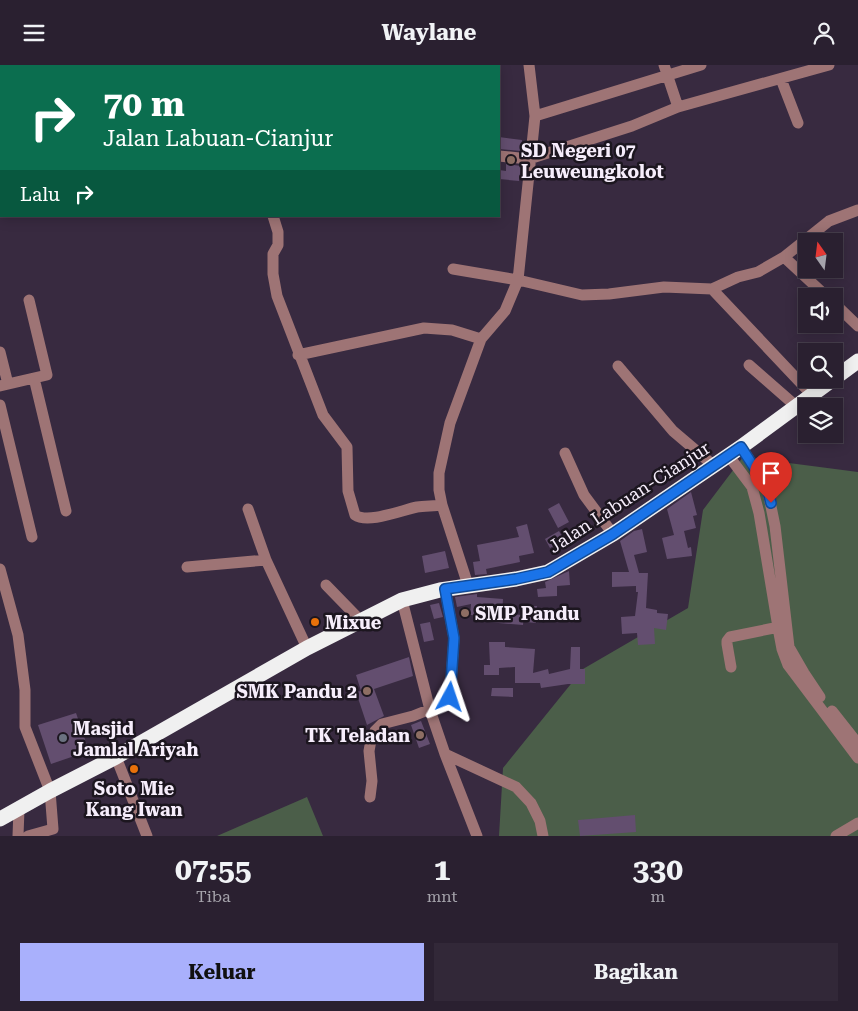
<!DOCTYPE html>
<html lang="id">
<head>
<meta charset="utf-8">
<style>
	body { margin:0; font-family:"Roboto Serif",serif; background:#322838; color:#f1f3f6; height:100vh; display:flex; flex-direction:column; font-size:19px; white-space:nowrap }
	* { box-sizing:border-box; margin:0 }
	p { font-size:16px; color:#a5a3ab }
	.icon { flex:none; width:28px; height:28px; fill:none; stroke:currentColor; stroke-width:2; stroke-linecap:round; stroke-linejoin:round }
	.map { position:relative; height:771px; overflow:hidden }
	.details { display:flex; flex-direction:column; background:#2a2030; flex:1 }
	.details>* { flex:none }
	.banner { position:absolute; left:0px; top:0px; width:500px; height:152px; box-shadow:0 2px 12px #0003,0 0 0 1px #463e4c; background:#0b6e4f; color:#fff; overflow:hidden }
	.needle { width:32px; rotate:346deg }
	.buttons { position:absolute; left:798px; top:168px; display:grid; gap:10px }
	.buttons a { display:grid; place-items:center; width:45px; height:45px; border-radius:0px; background:#2a2030; box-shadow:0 2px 12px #0003,0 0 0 1px #463e4c; font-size:25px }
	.pin { position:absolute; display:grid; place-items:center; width:42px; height:42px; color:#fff; margin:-51px -21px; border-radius:50% 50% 50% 0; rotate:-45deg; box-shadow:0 0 5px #0007 }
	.pin .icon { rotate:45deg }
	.me { position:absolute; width:55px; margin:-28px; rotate:5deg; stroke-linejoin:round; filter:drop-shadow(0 0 4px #0008) }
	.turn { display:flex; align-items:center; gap:18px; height:105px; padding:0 20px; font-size:22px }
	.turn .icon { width:65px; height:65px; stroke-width:2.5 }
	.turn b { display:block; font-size:35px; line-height:42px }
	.then { display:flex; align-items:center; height:48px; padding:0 20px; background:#0003; gap:10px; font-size:19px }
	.eta { display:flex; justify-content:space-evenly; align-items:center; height:85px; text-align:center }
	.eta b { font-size:30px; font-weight:700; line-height:35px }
	.button { display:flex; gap:10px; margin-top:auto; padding:10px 20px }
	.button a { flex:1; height:58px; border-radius:0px; background:#a9b0fc; color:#111; font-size:20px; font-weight:700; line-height:58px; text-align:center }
	.button a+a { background:#322838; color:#f1f3f6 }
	header { display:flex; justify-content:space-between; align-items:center; height:65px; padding:0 20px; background:#2a2030; font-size:22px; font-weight:700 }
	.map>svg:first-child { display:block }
	.green { fill:#4b5e49 }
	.building { fill:#634e6f }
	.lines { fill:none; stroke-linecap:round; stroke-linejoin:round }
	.minor { stroke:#9e7475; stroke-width:11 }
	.highway { stroke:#f0f0f0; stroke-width:15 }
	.route-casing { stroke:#114b97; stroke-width:12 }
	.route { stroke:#1a73e8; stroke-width:9 }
	.education-dot { fill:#8d6e63; stroke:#1c161f; stroke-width:2 }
	.food-dot { fill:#e8710a; stroke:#1c161f; stroke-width:2 }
	.worship-dot { fill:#6b7280; stroke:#1c161f; stroke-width:2 }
	.labels { text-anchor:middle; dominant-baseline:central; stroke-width:5; stroke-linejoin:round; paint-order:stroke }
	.poi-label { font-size:18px; font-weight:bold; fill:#f6edfb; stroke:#1c161f; text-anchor:start }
	.street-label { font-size:18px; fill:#f6edfb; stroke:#1c161f }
</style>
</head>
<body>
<header><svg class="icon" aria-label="menu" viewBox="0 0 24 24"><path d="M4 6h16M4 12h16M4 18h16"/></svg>Waylane<svg class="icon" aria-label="person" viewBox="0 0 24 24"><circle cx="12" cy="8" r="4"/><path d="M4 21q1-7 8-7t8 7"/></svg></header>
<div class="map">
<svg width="858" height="771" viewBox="0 0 858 771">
	<rect width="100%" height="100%" fill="#382a40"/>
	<path class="green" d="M743,392L858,407V771H499L503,703L583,604L688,543L703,445Z
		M307,732L323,771H217Z"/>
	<path class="building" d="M499,72L522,75L521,86L499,84Z
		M506,99L521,101L519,116L499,114V105L506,106Z
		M691,427L697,450L693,451L696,463L684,466L688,483L691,482L692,491L667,494L662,473L674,470L667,444Z
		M559,438L569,457L558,463L548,444Z
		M527,459L534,488L519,491L520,497L486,504L487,509L475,510L473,497L480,496L477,480L519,472L516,462Z
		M642,464L647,487L634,490L639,508H648L646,543L657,545V548L668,549L666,565L654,563L655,579L638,580L637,568L622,569L621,552L635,551L638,527H636V521L612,522V507H629L620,476L634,466Z
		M559,466L564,475L550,483L545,474Z
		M445,486L449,503L425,508L422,491Z
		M569,506L570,520L557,521V531L538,532L537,524L546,523L545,517Z
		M477,529V532L503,534L502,549L524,550L523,560L487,557L488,551L470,550L471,539L457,542L455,532Z
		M439,538L443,552L434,554L430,540Z
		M526,541H537L536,558L526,557Z
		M430,557L434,575L424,577L420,559Z
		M489,577H505V582L535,584L533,608L548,604L549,609L570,604L571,582H580V604H585V619H568L541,623L540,618H515V602L499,603V610H484V600H490Z
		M409,592L413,611L374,624L384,651L367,660L356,627L361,626L356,610Z
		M492,623H513V632L491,631Z
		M76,648L89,686L51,699L38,660Z
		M421,656L430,679L419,683L411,660Z
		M635,750L636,767L580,771L578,755Z"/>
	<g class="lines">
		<path class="minor" d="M257,0V1
			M664,0L678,42
			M781,14L798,58
			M0,36H1
			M535,51L701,0
			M499,91L529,94L632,61L678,42L829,0
			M273,151L278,167V180L273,189V209L277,231L323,350L347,382L348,426L355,450C368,459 402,445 417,442C425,441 434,441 442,440
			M784,192L826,231
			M453,204L518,215L582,230L609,229L664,222L712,224L738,212L758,207L784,192L829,156L858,145
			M712,224L813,331
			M834,238L858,261
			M0,287L8,319
			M298,290L424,263L452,265L481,274
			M749,300L797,342
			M618,301L673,366L713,400
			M34,313L66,446
			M0,321L47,310L29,235
			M0,340L32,472
			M741,382L767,422L775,461L789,582L804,608L820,632
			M565,388L584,430L613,469
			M728,390L752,422L759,448L779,568L782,584L788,600L858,693
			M248,444L266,495L307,583
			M187,502L266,495
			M0,504L18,570L25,625V662L50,726L53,764L28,771
			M326,520L361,556
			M468,520L442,440L439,425V408L450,358L481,274L505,246L518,215L535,51L529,0
			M402,535L430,645L445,689L477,771
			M731,602L727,579V576L730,572L784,561
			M832,646L858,679
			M445,689L516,722L531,738L540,756L543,771
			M116,692L147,771
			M370,732L372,716L369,686L371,675L375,666L382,659L413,651L448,637L450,632L454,573L445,524
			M18,771L19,744
			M836,771L858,758"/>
		<path class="highway" d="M0,754L50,726L116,692L307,583L402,535L440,525L516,514L548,507L613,469L741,382L858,296"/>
	</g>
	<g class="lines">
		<defs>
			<path id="route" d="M450,632L454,573L445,524L516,514L548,507L613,469L741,382L767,422L771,438"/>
		</defs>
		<use href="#route" class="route-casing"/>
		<use href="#route" class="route"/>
	</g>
	<g class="education-dot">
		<circle cx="511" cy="95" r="5"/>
		<circle cx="465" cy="548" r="5"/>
		<circle cx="367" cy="626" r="5"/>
		<circle cx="420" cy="670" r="5"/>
	</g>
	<g class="food-dot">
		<circle cx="315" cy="557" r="5"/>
		<circle cx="134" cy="704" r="5"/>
	</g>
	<circle class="worship-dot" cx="63" cy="673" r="5"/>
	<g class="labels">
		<g class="poi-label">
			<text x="521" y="85">SD Negeri 07<tspan x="521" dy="21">Leuweungkolot</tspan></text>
			<text x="475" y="548">SMP Pandu</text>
			<text x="325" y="557">Mixue</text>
			<text x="357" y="626" text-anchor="end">SMK Pandu 2</text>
			<text x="73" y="663">Masjid<tspan x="73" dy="21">Jamlal Ariyah</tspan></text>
			<text x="410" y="670" text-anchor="end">TK Teladan</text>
			<text x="134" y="723" text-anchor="middle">Soto Mie<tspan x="134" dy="21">Kang Iwan</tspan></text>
		</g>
		<g class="street-label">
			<text transform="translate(629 432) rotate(-33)">Jalan Labuan-Cianjur</text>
		</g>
	</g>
</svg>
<div class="buttons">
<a><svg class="needle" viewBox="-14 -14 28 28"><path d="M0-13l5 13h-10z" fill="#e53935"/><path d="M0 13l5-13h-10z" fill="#a5a3ab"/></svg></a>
<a><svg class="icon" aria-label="sound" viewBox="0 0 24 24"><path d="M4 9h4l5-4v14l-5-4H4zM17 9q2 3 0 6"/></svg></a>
<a><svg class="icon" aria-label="search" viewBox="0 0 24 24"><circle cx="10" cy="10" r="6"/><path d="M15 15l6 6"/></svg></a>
<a><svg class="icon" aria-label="layers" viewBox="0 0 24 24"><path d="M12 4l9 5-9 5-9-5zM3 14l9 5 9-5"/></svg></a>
</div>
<div class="pin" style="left:771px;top:438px;background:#d93025"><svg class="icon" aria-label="arrive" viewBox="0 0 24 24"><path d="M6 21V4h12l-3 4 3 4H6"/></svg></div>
<svg class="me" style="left:450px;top:632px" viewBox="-20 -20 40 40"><path d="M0-17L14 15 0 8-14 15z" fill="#1a73e8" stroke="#fff" stroke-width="4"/></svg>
<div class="banner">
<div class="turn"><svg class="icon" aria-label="right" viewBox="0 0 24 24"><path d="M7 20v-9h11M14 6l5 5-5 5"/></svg><div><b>70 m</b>Jalan Labuan-Cianjur</div></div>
<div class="then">Lalu<svg class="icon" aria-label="right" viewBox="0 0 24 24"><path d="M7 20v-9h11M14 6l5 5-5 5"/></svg></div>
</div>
</div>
<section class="details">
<div class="eta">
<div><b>07:55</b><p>Tiba</p></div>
<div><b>1</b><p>mnt</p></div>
<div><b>330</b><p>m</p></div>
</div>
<div class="button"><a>Keluar</a><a>Bagikan</a></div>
</section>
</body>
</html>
